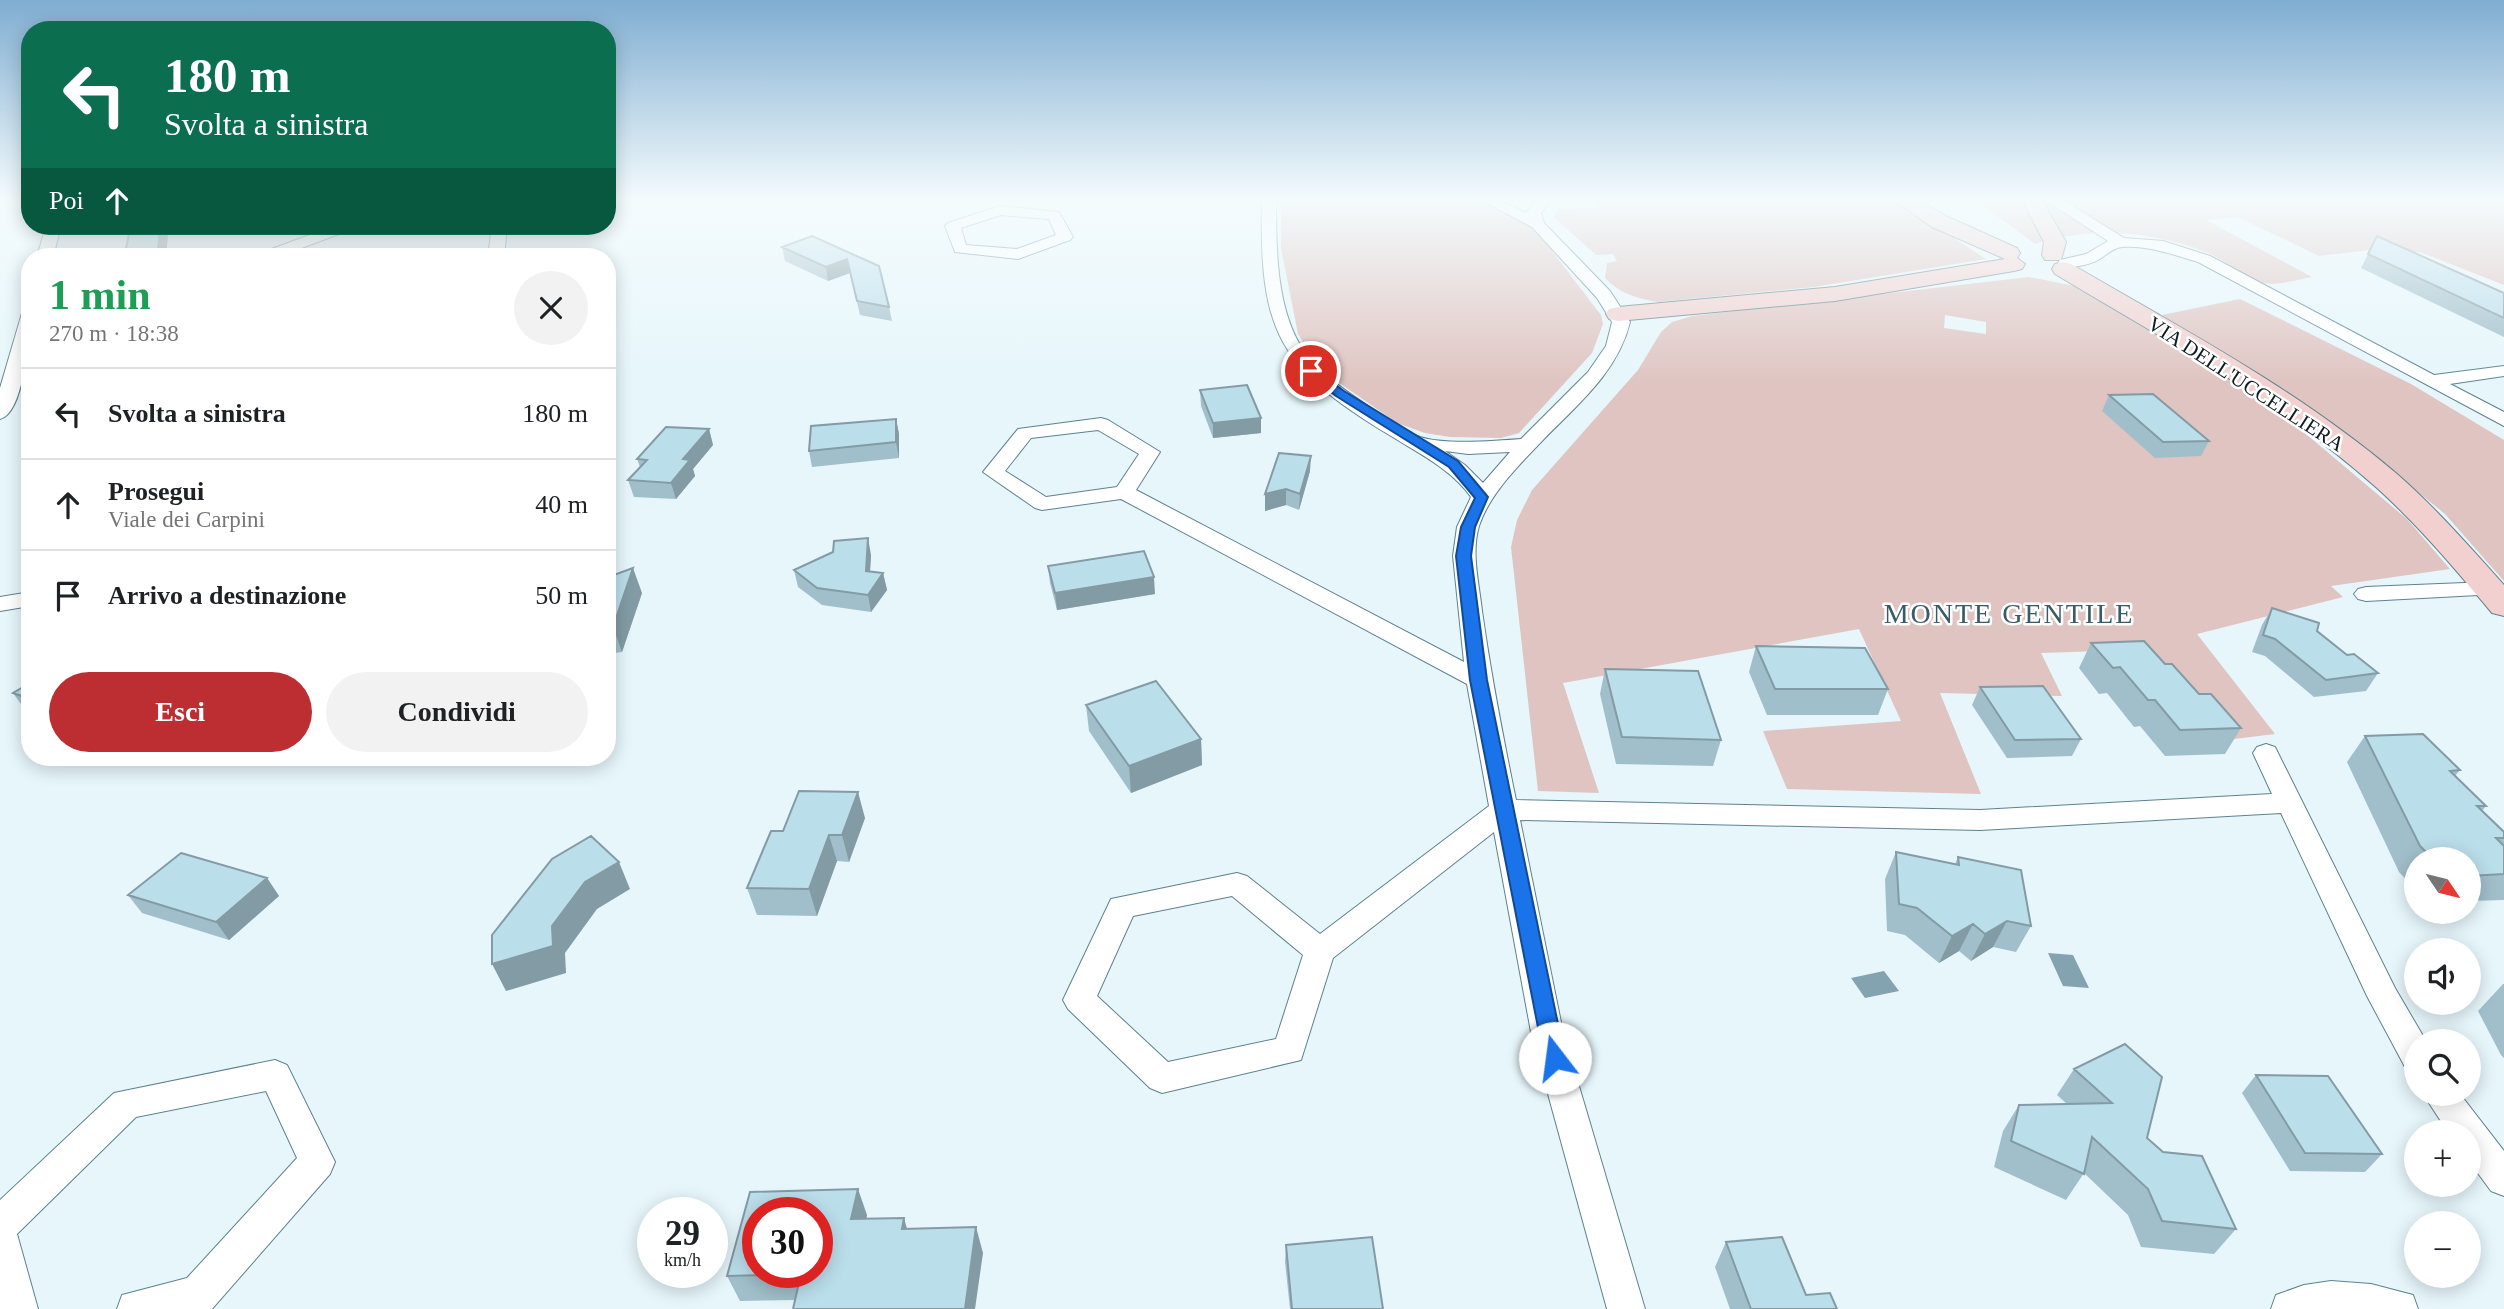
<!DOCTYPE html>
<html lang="it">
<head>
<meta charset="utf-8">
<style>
	body { margin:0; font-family:"Times New Roman",serif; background:#f2f2f2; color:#202124; height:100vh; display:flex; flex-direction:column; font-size:26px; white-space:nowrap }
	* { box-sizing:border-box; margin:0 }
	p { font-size:23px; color:#757577 }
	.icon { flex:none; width:38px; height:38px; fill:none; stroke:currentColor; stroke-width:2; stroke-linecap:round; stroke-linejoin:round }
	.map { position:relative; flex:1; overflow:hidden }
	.details { position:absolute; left:21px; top:248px; width:595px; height:518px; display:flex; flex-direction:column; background:#fff; border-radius:28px; box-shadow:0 4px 18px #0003 }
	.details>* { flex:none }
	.top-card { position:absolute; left:21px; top:21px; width:595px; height:214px; border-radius:28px; box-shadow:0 4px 18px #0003; background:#0b6e4f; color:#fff; overflow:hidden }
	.needle { width:46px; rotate:125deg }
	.buttons { position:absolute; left:2404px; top:847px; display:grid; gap:14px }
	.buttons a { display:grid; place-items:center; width:77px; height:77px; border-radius:50%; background:#fff; box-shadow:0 4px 18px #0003; font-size:35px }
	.speed { position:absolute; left:637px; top:1197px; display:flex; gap:14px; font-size:35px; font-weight:700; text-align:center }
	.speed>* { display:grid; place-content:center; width:91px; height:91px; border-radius:50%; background:#fff; box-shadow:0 4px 18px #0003; line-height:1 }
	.speed small { font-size:18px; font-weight:400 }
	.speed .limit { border:10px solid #d22; background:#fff; color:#111 }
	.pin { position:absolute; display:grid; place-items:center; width:60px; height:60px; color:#fff; margin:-30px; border:4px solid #fff; border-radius:50%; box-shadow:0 2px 7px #0007 }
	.me { position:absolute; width:77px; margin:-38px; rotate:345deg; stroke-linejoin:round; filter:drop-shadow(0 0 5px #0008) }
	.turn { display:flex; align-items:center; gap:24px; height:147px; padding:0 28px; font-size:32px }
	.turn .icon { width:91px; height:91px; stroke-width:2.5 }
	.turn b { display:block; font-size:49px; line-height:60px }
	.then { display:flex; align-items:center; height:66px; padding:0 28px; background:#0003; gap:14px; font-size:26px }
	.round { display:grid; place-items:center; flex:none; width:74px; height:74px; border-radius:37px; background:#f2f2f2 }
	.head { display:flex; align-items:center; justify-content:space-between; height:119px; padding:0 28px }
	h1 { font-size:42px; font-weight:800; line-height:52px; color:#1e9e55 }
	.button { display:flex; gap:14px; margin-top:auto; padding:14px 28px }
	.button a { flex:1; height:80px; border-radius:42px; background:#bd2e33; color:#fff; font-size:28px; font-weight:800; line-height:80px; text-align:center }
	.button a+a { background:#f2f2f2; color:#202124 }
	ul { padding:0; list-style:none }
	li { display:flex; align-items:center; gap:21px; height:91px; padding:0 28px; border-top:2px solid #e0e0e0 }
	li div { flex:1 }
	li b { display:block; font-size:26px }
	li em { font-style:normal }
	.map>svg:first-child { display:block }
	.green { fill:#dfc4c1; fill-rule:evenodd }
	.water { fill:#82a3af }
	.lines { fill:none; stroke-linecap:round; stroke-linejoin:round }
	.street-casing { stroke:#5d828e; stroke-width:2 }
	.secondary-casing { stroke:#5d828e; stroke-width:2 }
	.street { fill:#fff; fill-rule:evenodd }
	.secondary { fill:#f2d0cf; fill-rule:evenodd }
	.wall { fill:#a1bfca }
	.shaded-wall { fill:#839ba4 }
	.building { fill:#bbdeeb; stroke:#839ba4; stroke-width:2; fill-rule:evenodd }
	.route { fill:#1a73e8; stroke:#114b97; stroke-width:2 }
	.labels { text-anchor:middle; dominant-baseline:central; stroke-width:5; stroke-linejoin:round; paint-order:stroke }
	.far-street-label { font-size:21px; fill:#0e1d22; stroke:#fff }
	.quarter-label { font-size:28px; letter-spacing:2px; fill:#375b67; stroke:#fff }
</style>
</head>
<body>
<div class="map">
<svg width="2504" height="1309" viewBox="0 0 2504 1309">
	<rect width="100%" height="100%" fill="#e6f6fb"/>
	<path class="green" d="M1281,200H1471C1496,208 1520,217 1540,235L1594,306L1601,315L1603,324L1592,353L1519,433L1501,438L1450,437L1425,433L1397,423L1325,373L1315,362L1298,334L1281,248Z
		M1593,200H1896L1986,259L1814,287L1658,302C1638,299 1619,293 1605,278L1607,263L1617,261L1613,254L1596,255L1554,217L1558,209L1601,208Z
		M1976,200H2504V285L2420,252L2370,250L2319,256L2238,217L2206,220L2312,277C2299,279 2278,286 2264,283C2250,281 2223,259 2208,253C2155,231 2089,226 2035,244Z
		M2029,277L2075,286L2269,403L2407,519L2450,569L2331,586L2343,597L2197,634L2275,734L2234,739L2130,650L2041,653L2062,696L1940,693L1981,794L1787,789L1763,731L1901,721L1859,629L1563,683L1599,793L1538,791L1511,547L1517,520L1532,490L1638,370L1661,332L1672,322L1692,316ZM1945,315L1986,322V334L1944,328Z
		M2240,299L2411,384L2504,440V581L2445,514L2347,434L2265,384L2162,315Z"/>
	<path class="water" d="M2048,953L2073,955L2089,988L2063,986Z
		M1884,971L1899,991L1865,998L1851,978Z"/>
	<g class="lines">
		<defs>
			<path id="street" d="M1262,200H1276C1276,248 1276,310 1304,351C1319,373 1343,389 1365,404C1382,415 1402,430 1420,437C1444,445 1495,441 1521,439L1588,372L1606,346L1612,322L1597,298L1532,227L1481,200H1500L1526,213L1536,200H1551L1541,213L1544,223L1610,291L1630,322C1618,372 1577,405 1542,441C1519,465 1490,493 1479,526C1471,553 1479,583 1482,611C1491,675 1503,737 1516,800L1980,810L2272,794L2253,753L2257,747L2266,744L2275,747L2395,988L2426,1041H2417V1071L2405,1067L2367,996L2281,813L1980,830L1520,820L1563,1032L1645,1309H1607L1531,1032L1494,832L1333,958L1301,1060L1162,1093L1150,1088L1068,1009L1063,1000L1111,899L1237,873L1247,876L1320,934L1489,806L1467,684L1121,499L1042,510L1035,508L983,472L1018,429L1101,418L1108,420L1160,452L1136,490L1464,662L1453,556L1457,527L1471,497C1451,469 1420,454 1391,436C1278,368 1259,332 1262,200ZM1098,430L1139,454L1117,487L1046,497L1005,471L1031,438ZM1445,451L1468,454L1510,452L1483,483L1465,465ZM1232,896L1303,955L1276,1039L1168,1062L1097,996L1133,916Z
				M2045,200H2063L2124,238L2163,241L2210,256L2434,375L2504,366V376L2450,384L2504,412V426L2198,262C2174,255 2148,245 2122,247C2112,248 2107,255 2098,260C2089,265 2070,269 2060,266L2058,263L2060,260L2086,254L2108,241Z
				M1000,206L1059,212L1073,237L1070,240L1018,259L955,252L945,226L948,223ZM1001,215L1049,219L1056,235L1017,249L966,245L961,228Z
				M46,226H61L53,257H37Z
				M334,226H355L352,229L278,257H256L258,254Z
				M492,226H507L504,257H488Z
				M30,308C30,330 25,413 0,419V388L22,313Z
				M2489,582L2497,584L2501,589L2497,594L2366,601L2358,599L2354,594L2358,589L2366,587Z
				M30,592V606L0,611V597Z
				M275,1060L287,1065L335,1162L330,1174L212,1309H117L122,1295L187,1278L297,1158L266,1091L136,1117L17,1234L38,1309H0V1200L114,1093Z
				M2423,1094H2460L2504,1151V1196L2491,1191L2469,1161V1132H2448Z
				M2331,1281L2371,1284L2413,1295L2418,1309H2271L2276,1295L2304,1285Z"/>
			<path id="secondary" d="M1894,200H1919L1948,217L2017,248L2020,253L2017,258L2025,264L2022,269L2014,271L1835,301L1618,321L1609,319L1606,314L1609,309L1618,307L1835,287L2005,259L1932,227Z
				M2022,200H2042L2066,242L2061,260H2045L2042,255L2044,242Z
				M2063,262L2071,264C2183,329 2298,390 2397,474C2436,508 2470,547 2504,585V616L2492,613C2456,570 2419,526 2377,488C2281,402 2165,340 2055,274L2052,269L2055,264Z"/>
		</defs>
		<use href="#street" class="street-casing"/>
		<use href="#secondary" class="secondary-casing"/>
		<use href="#street" class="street"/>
		<use href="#secondary" class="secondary"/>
	</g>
	<path class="wall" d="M812,236L889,307L892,321L860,315L850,273L828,281L785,261L782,247Z
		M2377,236L2504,293V337L2361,268Z
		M1200,390L1261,418V433L1213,438L1201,406Z
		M2109,395L2209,441L2201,456L2155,458L2102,411Z
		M896,419L899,434V458L812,467L809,451Z
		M709,429L713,445L693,469L695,476L676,499L634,497L628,480L640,467L637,459Z
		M1310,471L1299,510L1286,505L1265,511V494Z
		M871,555L870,571L883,573L887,590L871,612L822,605L798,587L794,570Z
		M1048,566L1155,594L1057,610L1050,583Z
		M607,572L642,593L622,652L607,654Z
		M2272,608L2317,631L2347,655L2378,673L2366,691L2314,697L2265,656L2252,652L2262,625Z
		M2091,643L2165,664L2199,694L2241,728L2225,754L2165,756L2140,726L2134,727L2107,693L2099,694L2079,668Z
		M1756,646L1888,689L1878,715H1767L1749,672Z
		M1605,669L1721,740L1713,766L1616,764L1600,694Z
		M30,683V712L26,711L13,693Z
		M1980,687L2081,739L2072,756L2007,758L1972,705Z
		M1086,705L1201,739L1202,765L1131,793L1089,731Z
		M2365,736L2460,770L2455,776L2486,806L2482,811L2504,832V900L2469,901V859H2417V891L2399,872L2347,762Z
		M865,818L849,862L837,861L817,916L757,915L747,888L783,831Z
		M1896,852L1955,864L1958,857L2031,926L2016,952L1993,947L1971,961L1959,951L1939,963L1905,935L1887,931L1885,879Z
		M267,878L279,896L229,940L142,913L128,895Z
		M2503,984H2504V1058L2501,1055L2478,1011Z
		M2125,1044L2147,1138L2236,1229L2214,1254L2141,1247L2128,1215L2084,1173L2066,1200L1994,1167L2003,1131L2019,1105L2067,1104L2057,1095L2074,1069Z
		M2256,1075L2382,1154L2365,1172L2290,1171L2242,1093Z
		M867,1215L866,1219L907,1229L983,1253L795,1300L740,1301L727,1276Z
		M1726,1242L1806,1295L1837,1309H1730L1715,1267Z
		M1286,1245L1383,1309H1290L1285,1262Z"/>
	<path class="shaded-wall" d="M160,226H163L168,236L166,257H126L125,255Z
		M847,259L850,273L828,281L826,267Z
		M1261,418V433L1213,438V423Z
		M896,419L899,434V458L896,442Z
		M709,429L713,445L693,469L695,476L676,499L671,483L683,459Z
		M1311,456L1310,471L1299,510L1300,494Z
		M1286,489V505L1265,511V494Z
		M868,538L871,555L869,588L866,571Z
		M633,568L642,593L622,652L613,627Z
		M883,573L887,590L871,612L868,595Z
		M1154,577L1155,594L1057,610L1055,593Z
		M1201,739L1202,765L1131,793L1129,766Z
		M858,792L865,818L849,862L842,835Z
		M829,835L837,861L817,916L809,889Z
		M619,862L630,889L597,909L565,953L566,973L506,991L492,964L585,882Z
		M267,878L279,896L229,940L216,922Z
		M2007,921L1993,947L1971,961L1985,934Z
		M1973,924L1959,951L1939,963L1952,936Z
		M858,1189L867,1215L861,1245L851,1219Z
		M904,1218L911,1243L902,1229Z
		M976,1227L983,1253L975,1309H965Z"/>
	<path class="building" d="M139,226H160L158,250L125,255L130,227Z
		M812,236L879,266L889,307L857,301L847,259L826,267L782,247Z
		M2377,236L2504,293V318L2368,254Z
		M1247,385L1261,418L1213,423L1200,390Z
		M2153,394L2209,441L2163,442L2109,395Z
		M896,419V442L809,451L811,426Z
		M666,427L709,429L683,459L690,460L671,483L628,480L647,460L637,459Z
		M1279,453L1311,456L1300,494L1286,489L1265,494Z
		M868,538L866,571L883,573L868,595L817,588L794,570L833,552L834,541Z
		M1144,551L1154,577L1055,593L1048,566Z
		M633,568L613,627H607V572L614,575Z
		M2272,608L2319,623L2317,631L2347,655L2354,654L2378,673L2326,680L2275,639L2263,635Z
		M2144,641L2165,664H2172L2199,694H2211L2241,728L2180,730L2155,700H2148L2120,667L2113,668L2091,643Z
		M1756,646L1865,648L1888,689H1775Z
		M1605,669L1698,671L1721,740L1622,737Z
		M1156,681L1201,739L1129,766L1086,705Z
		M30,683V699L13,693Z
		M2043,686L2081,739L2015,740L1980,687Z
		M2423,734L2460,770L2450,771L2486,806H2477L2504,832V838H2496L2504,846V874L2469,876V859H2433L2420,846L2365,736Z
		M799,791L858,792L842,835H829L809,889L747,888L771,831H783Z
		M591,836L619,862L585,882L552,926L553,946L492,964V935L552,859Z
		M1896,852L1959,865L1958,857L2021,870L2031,926L2007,921L1985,934L1973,924L1952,936L1917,908L1899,904Z
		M181,853L267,878L216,922L128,895Z
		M2125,1044L2162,1077L2147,1138L2163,1152L2202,1156L2236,1229L2162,1221L2148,1189L2092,1137L2084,1174L2011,1141L2019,1105L2112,1103L2074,1069Z
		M2256,1075L2328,1076L2382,1154L2305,1153Z
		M858,1189L851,1219L904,1218L902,1229L976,1227L965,1309H793L801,1274L727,1276L750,1192ZM758,1213H817V1272H758Z
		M1372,1237L1383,1309H1292L1286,1245Z
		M1782,1237L1806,1295L1830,1293L1837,1309H1751L1726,1242Z"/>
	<linearGradient id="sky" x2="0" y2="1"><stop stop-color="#7fadd1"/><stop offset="0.52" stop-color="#f4fbfd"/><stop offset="1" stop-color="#f4fbfd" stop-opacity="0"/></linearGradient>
	<rect width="2504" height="384" fill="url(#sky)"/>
	<path class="route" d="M1311,367L1344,391L1458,461L1488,497L1475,527L1471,556L1487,680L1565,1058L1562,1064L1555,1067L1547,1064L1544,1058L1470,680L1456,556L1461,527L1475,498L1449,467L1336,396L1307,373L1306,371Z"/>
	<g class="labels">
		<g class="far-street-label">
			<text transform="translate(2246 384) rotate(33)">VIA DELL'UCCELLIERA</text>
		</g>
		<g class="quarter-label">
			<text x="2009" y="613">MONTE GENTILE</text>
		</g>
	</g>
</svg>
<div class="buttons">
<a><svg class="needle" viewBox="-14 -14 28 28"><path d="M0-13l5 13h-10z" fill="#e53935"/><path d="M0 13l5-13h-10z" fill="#757577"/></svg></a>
<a><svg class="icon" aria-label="sound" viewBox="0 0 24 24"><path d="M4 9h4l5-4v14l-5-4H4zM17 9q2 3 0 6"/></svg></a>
<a><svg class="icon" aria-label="search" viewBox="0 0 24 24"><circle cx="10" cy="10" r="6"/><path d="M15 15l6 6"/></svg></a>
<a>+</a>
<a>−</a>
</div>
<div class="speed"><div>29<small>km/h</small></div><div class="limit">30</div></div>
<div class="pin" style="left:1311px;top:371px;background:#d93025"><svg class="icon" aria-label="arrive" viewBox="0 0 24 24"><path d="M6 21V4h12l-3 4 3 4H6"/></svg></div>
<svg class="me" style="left:1555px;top:1058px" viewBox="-20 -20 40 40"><circle r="19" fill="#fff"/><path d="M0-13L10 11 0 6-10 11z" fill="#1a73e8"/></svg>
<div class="top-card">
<div class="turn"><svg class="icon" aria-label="left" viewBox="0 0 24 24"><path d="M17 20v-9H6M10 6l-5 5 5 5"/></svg><div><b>180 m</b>Svolta a sinistra</div></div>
<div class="then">Poi<svg class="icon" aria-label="ahead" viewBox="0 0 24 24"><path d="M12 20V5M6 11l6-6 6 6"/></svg></div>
</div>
<section class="details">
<div class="head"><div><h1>1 min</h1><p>270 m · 18:38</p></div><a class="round"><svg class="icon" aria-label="close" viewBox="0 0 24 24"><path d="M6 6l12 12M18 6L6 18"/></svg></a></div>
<ul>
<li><svg class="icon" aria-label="left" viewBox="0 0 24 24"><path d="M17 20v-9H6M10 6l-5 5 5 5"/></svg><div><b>Svolta a sinistra</b></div><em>180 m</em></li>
<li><svg class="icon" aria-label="ahead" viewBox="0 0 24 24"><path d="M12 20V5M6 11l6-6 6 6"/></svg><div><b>Prosegui</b><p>Viale dei Carpini</p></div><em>40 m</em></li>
<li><svg class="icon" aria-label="arrive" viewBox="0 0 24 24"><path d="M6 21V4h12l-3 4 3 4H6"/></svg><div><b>Arrivo a destinazione</b></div><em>50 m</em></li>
</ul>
<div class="button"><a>Esci</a><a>Condividi</a></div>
</section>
</div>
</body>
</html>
